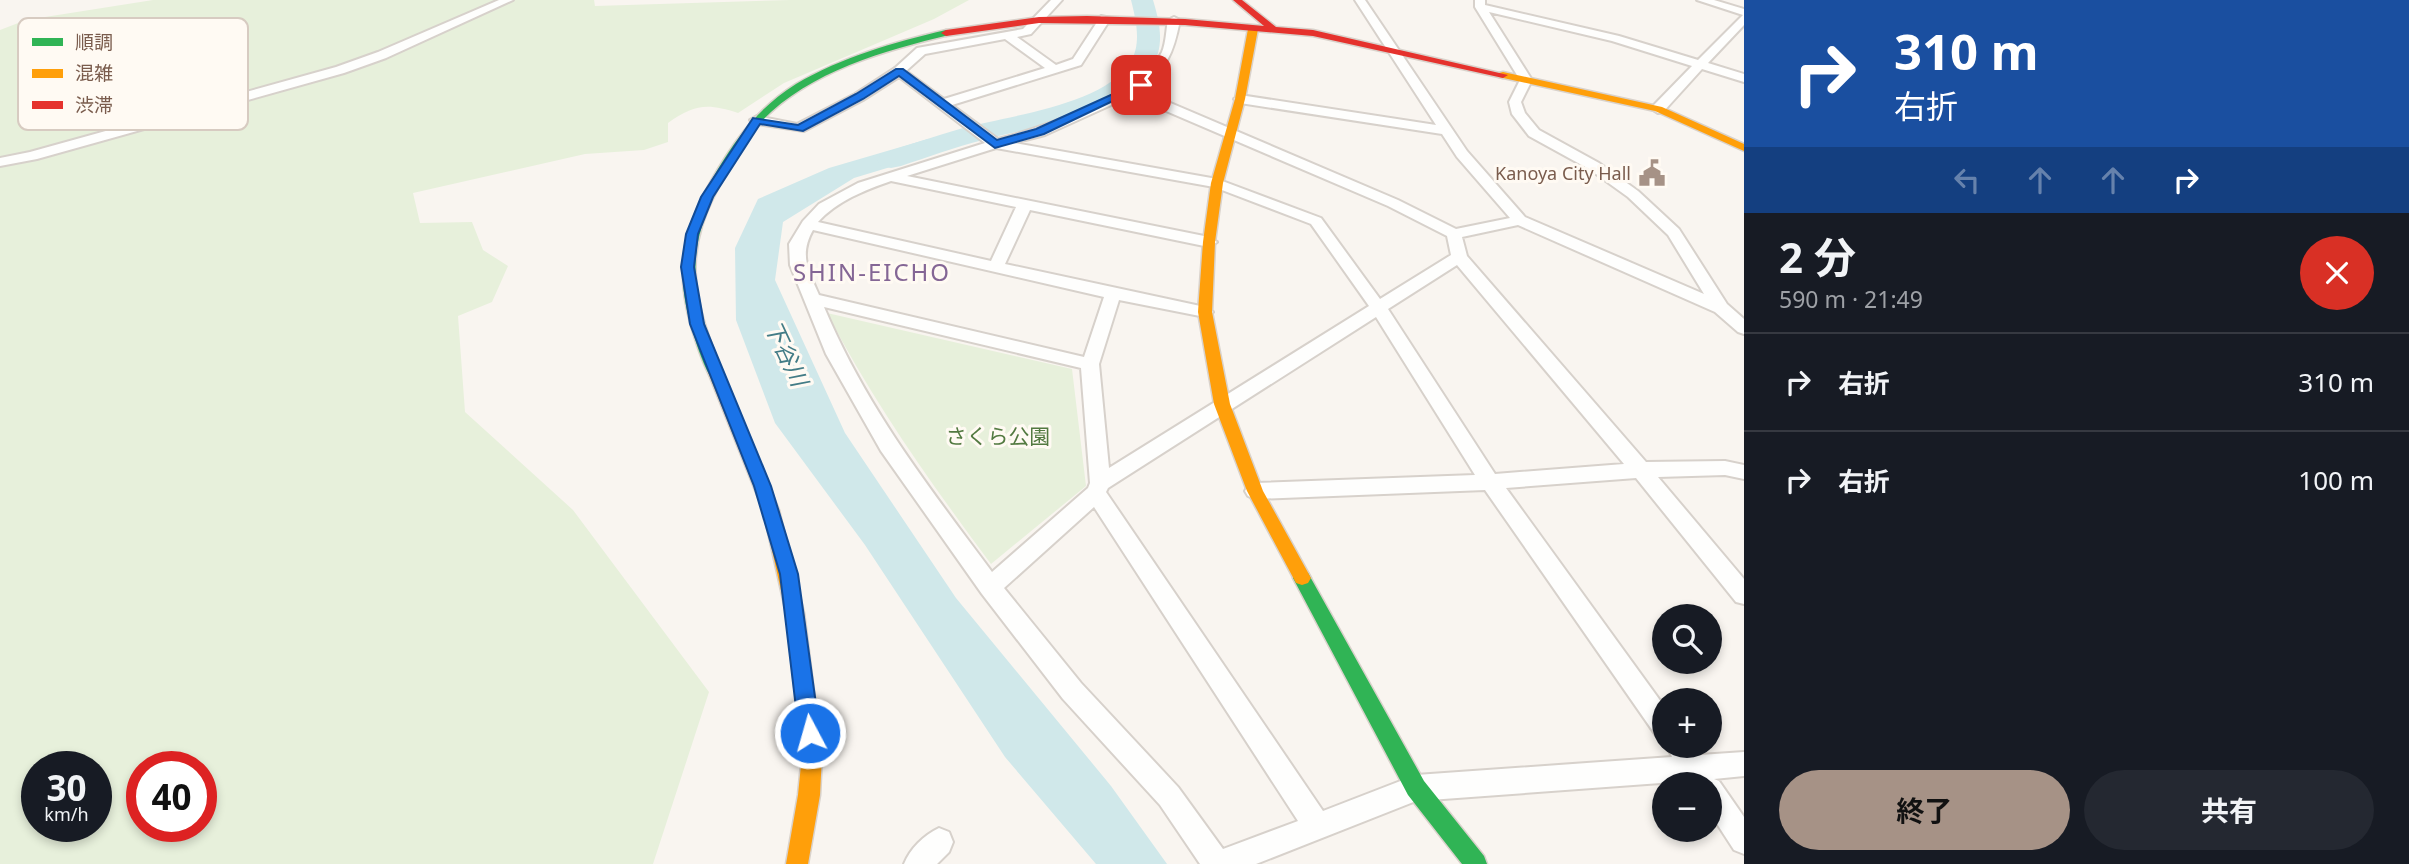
<!DOCTYPE html>
<html lang="ja">
<head>
<meta charset="utf-8">
<style>
	body { margin:0; font-family:"Noto Sans","Noto Sans JP",sans-serif; background:#242831; color:#f1f3f6; height:100vh; display:flex; flex-direction:column; font-size:26px; white-space:nowrap }
	* { box-sizing:border-box; margin:0 }
	p { font-size:23px; color:#9ea1a6 }
	.icon { flex:none; width:38px; height:38px; fill:none; stroke:currentColor; stroke-width:2; stroke-linecap:round; stroke-linejoin:round }
	.map { position:relative; flex:1; overflow:hidden }
	.side { display:flex; flex-direction:column; background:#171b24; width:665px }
	.side>* { flex:none }
	.top-card { background:#1a4fa0; color:#fff; overflow:hidden }
	.tools { position:absolute; left:1652px; top:604px; display:grid; gap:14px }
	.tools a { display:grid; place-items:center; width:70px; height:70px; border-radius:50%; background:#171b24; box-shadow:0 4px 10px #0003; font-size:35px }
	.speed { position:absolute; left:21px; top:751px; display:flex; gap:14px; font-size:35px; font-weight:700; text-align:center }
	.speed>* { display:grid; place-content:center; width:91px; height:91px; border-radius:50%; background:#171b24; box-shadow:0 4px 10px #0003; line-height:1 }
	.speed small { font-size:18px; font-weight:400 }
	.speed .limit { border:10px solid #d22; background:#fff; color:#111 }
	.pin { position:absolute; display:grid; place-items:center; width:60px; height:60px; color:#fff; margin:-30px; border-radius:14px; box-shadow:0 4px 10px #0006 }
	.me { position:absolute; width:77px; margin:-38px; rotate:354deg; stroke-linejoin:round; filter:drop-shadow(0 0 5px #0008) }
	.turn { display:flex; align-items:center; gap:24px; height:147px; padding:0 35px; font-size:32px }
	.turn .icon { width:91px; height:91px; stroke-width:2.5 }
	.turn b { display:block; font-size:49px; line-height:60px }
	.lanes { display:flex; align-items:center; height:66px; padding:0 35px; background:#0003; justify-content:center; gap:35px; direction:ltr }
	.lanes .off { opacity:.35 }
	.round { display:grid; place-items:center; flex:none; width:74px; height:74px; border-radius:37px; background:#242831 }
	.summary { display:flex; align-items:center; justify-content:space-between; height:119px; padding:0 35px }
	h1 { font-size:42px; font-weight:700; line-height:52px }
	.button { display:flex; gap:14px; margin-top:auto; padding:14px 35px }
	.button a { flex:1; height:80px; border-radius:42px; background:#a69286; color:#111; font-size:28px; font-weight:700; line-height:80px; text-align:center }
	.button a+a { background:#242831; color:#f1f3f6 }
	ul { padding:0; list-style:none }
	li { display:flex; align-items:center; gap:21px; height:98px; padding:0 35px; border-top:2px solid #363941 }
	li div { flex:1 }
	li b { display:block; font-size:26px }
	li em { font-style:normal }
	main { display:flex; flex:1; min-height:0 }
	.map>svg:first-child { display:block }
	.green { fill:#e7f0db; fill-rule:evenodd }
	.water { fill:#d0e8ea }
	.lines { fill:none; stroke-linecap:round; stroke-linejoin:round }
	.river { fill:#d0e8ea; fill-rule:evenodd }
	.street-casing { stroke:#d7d1cb; stroke-width:4 }
	.fast-casing { stroke:#d9d2cb; stroke-width:3 }
	.slow-casing { stroke:#d9d2cb; stroke-width:3 }
	.jam-casing { stroke:#d9d2cb; stroke-width:3 }
	.street { fill:#fefefd; fill-rule:evenodd }
	.fast { fill:#30b455; fill-rule:evenodd }
	.slow { fill:#ff9f0a; fill-rule:evenodd }
	.jam { fill:#e5322d; fill-rule:evenodd }
	.route { fill:#1a73e8; stroke:#114b97; stroke-width:2 }
	.labels { text-anchor:middle; dominant-baseline:central; stroke-width:6; stroke-linejoin:round; paint-order:stroke }
	.far-poi-label { font-size:18px; fill:#7a5c4d; stroke:#fffaf3; text-anchor:end }
	.park-label { font-size:21px; fill:#537a41; stroke:#fffaf3 }
	.water-label { font-size:23px; font-style:italic; fill:#437c86; stroke:#fffaf3 }
	.quarter-label { font-size:24px; letter-spacing:2px; fill:#846695; stroke:#fffaf3 }
	.key { fill:#fffaf3; stroke:#d7cbc1; stroke-width:2 }
	.key-label { font-size:19px; fill:#7a5c4d }
</style>
</head>
<body>
<main>
<div class="map">
<svg width="1744" height="864" viewBox="0 0 1744 864">
	<rect width="100%" height="100%" fill="#f9f5f0"/>
	<path class="green" d="M153,0H594L595,6L790,0H969L934,19L784,83L738,113C708,103 694,104 668,123V142L644,150L585,154L413,193L420,223L472,222L483,250L508,266L492,302L458,316L465,412L573,510L709,692L653,864H0V30L26,20ZM37,766H96V826H37ZM142,766H201V826H142Z
		M827,313L1072,369L1086,486L991,564C930,482 875,405 827,313Z"/>
	<path class="water" d="M928,139L950,149L854,178L783,222L775,280L845,433L956,598L1111,786L1167,864H1096L1005,757L865,545L775,423L736,320L735,248L758,199L829,168Z"/>
	<g class="lines">
		<path class="river" d="M1131,0H1153C1158,17 1163,35 1158,53C1141,113 1034,126 983,140C955,147 928,157 901,166L891,168L881,166L877,160L881,154C908,145 935,136 963,128C1008,116 1103,105 1130,63C1142,44 1136,20 1131,0Z"/>
		<defs>
			<path id="street" d="M499,0H513L386,58L344,73L37,159L0,166V158L30,152L336,67L378,52Z
				M1051,0H1062L1031,34L1017,37L1056,65L1073,59L1101,16L1111,18L1081,65L952,105L998,139C1041,128 1142,94 1162,52C1166,43 1166,30 1168,20L1174,17L1180,20C1173,55 1167,67 1140,90L1398,200L1456,229L1510,218L1457,157L1442,134L1240,103L1234,99L1240,95L1436,125L1355,0H1365L1467,151L1525,217L1704,294L1668,235L1628,197L1589,169L1529,136L1512,114L1509,102L1520,80L1475,7V0H1485V5L1619,36L1698,60L1743,15L1697,0H1714L1744,9V25L1708,63L1744,74V82L1702,69L1663,112L1658,113L1652,109L1653,106L1692,66L1612,41L1489,12L1532,80L1521,102L1525,113L1539,130L1599,163L1638,191L1679,229L1727,304L1744,319V334L1738,332L1715,312L1518,225L1462,237L1467,256L1646,462L1725,461L1744,465V479L1725,475L1658,477L1744,579V604L1736,602L1636,478L1506,488L1664,706V738L1655,734L1485,490L1255,499L1248,496L1245,491L1248,486L1255,483L1475,475L1376,317L1108,488L1106,492L1323,811L1416,775L1672,757L1667,746H1694L1700,755L1744,752V776L1714,779L1719,781L1744,817V854L1734,850L1710,813V784H1690L1688,781L1416,801L1256,864H1200L1160,805L1063,699L982,594L881,451L826,354L790,265L789,244L803,221L819,204L858,183L985,143L899,77L863,100L804,131L757,124L750,120L757,116L797,124L855,94L895,68L917,48L1023,29ZM1005,39L1045,68L944,99L906,71L925,54ZM1131,96L1388,206L1447,236L1451,255L1380,299L1321,218L1217,179L1014,143L1045,135ZM996,148L1214,187L1311,224L1369,306L1109,468L1099,364L1119,300L1205,317L1213,312L1205,307L1005,264L1030,210L1209,247L1217,242L1209,237L907,176ZM891,181L1016,207L991,261L818,222C837,201 865,190 891,181ZM813,230L1104,297L1084,357L819,295C808,270 799,255 813,230ZM1457,265L1624,464L1495,474L1388,309ZM824,307L1081,368L1090,483L1088,488L992,572C928,486 866,407 824,307ZM1094,507L1298,821L1223,849L1178,787L1081,683L1004,588Z
				M939,828L949,832L953,842L949,852L937,864H904C910,849 924,835 939,828Z"/>
			<path id="fast" d="M946,30L949,31V35C883,51 806,72 758,125C745,140 736,157 726,174C681,250 691,293 722,372L720,376H710C701,360 696,342 691,326C673,263 685,224 718,169C739,134 761,106 796,84C842,57 894,42 946,30Z
				M1302,571L1308,573L1424,781L1484,856L1487,864H1462L1408,795L1293,578L1296,573Z"/>
			<path id="slow" d="M1253,26L1258,29L1245,99L1223,183L1215,242L1212,312L1230,404L1263,491L1311,578L1308,583L1302,585L1296,583L1247,491L1214,404L1198,312L1203,242L1211,183L1235,99L1248,29Z
				M1503,72L1662,107L1744,144V151L1655,111L1499,77V73Z
				M715,367L722,372L779,510L804,613L822,755L820,795L808,864H786L798,795L802,755L786,613L763,510L708,372Z"/>
			<path id="jam" d="M1233,0H1242L1276,27L1313,30L1508,75L1503,78L1313,36L1185,25L1039,23L946,36L941,33L946,30L1039,17L1087,16L1185,19L1264,26Z"/>
		</defs>
		<use href="#street" class="street-casing"/>
		<use href="#fast" class="fast-casing"/>
		<use href="#slow" class="slow-casing"/>
		<use href="#jam" class="jam-casing"/>
		<use href="#street" class="street"/>
		<use href="#fast" class="fast"/>
		<use href="#slow" class="slow"/>
		<use href="#jam" class="jam"/>
	</g>
	<path class="route" d="M896,69H903L997,140L1036,129L1137,83L1146,85L1044,134L995,148L899,76L863,99L803,131L760,124L713,197L698,234L694,267L704,324L771,486L798,574L820,733L817,740L810,743L802,740L799,733L780,574L754,486L690,324L681,267L686,234L701,197L753,118L798,125L856,94Z"/>
	<defs>
		<symbol id="civic-bare" viewBox="-9 -9 18 18"><path d="M-.6-6.5H3V-4.5H.6V-3L4-1V1h2V6H-6V1h2V-1L-.6-3ZM-1.2 2.5V6h2.4V2.5Z" fill="#a69286" stroke="#fffaf3" stroke-width="2.5" paint-order="stroke"/></symbol>
	</defs>
	<g fill-rule="evenodd">
		<use href="#civic-bare" x="1633" y="154" width="38" height="38"/>
	</g>
	<g class="labels">
		<g class="far-poi-label">
			<text x="1631" y="173">Kanoya City Hall</text>
		</g>
		<g class="park-label">
			<text x="998" y="436">さくら公園</text>
		</g>
		<g class="water-label">
			<text transform="translate(787 353) rotate(65)">下谷川</text>
		</g>
		<g class="quarter-label">
			<text x="872" y="271">SHIN-EICHO</text>
		</g>
	</g>
	<rect x="18" y="18" width="230" height="112" rx="10" class="key"/>
	<rect x="32" y="38" width="31" height="8" fill="#30b455"/>
	<rect x="32" y="69" width="31" height="9" fill="#ff9f0a"/>
	<rect x="32" y="101" width="31" height="8" fill="#e5322d"/>
	<g class="key-label">
		<text x="75" y="49">順調</text>
		<text x="75" y="80">混雑</text>
		<text x="75" y="112">渋滞</text>
	</g>
</svg>
<div class="tools">
<a><svg class="icon" aria-label="search" viewBox="0 0 24 24"><circle cx="10" cy="10" r="6"/><path d="M15 15l6 6"/></svg></a>
<a>+</a>
<a>−</a>
</div>
<div class="speed"><div>30<small>km/h</small></div><div class="limit">40</div></div>
<div class="pin" style="left:1141px;top:85px;background:#d93025"><svg class="icon" aria-label="arrive" viewBox="0 0 24 24"><path d="M6 21V4h12l-3 4 3 4H6"/></svg></div>
<svg class="me" style="left:810px;top:733px" viewBox="-20 -20 40 40"><circle r="17" fill="#1a73e8" stroke="#fff" stroke-width="3"/><path d="M0-11L8 9 0 5-8 9z" fill="#fff"/></svg>
</div>
<section class="side">
<div class="top-card">
<div class="turn"><svg class="icon" aria-label="right" viewBox="0 0 24 24"><path d="M7 20v-9h11M14 6l5 5-5 5"/></svg><div><b>310 m</b>右折</div></div>
<div class="lanes"><svg class="icon off" aria-label="left" viewBox="0 0 24 24"><path d="M17 20v-9H6M10 6l-5 5 5 5"/></svg><svg class="icon off" aria-label="ahead" viewBox="0 0 24 24"><path d="M12 20V5M6 11l6-6 6 6"/></svg><svg class="icon off" aria-label="ahead" viewBox="0 0 24 24"><path d="M12 20V5M6 11l6-6 6 6"/></svg><svg class="icon" aria-label="right" viewBox="0 0 24 24"><path d="M7 20v-9h11M14 6l5 5-5 5"/></svg></div>
</div>
<div class="summary"><div><h1>2 分</h1><p>590 m · 21:49</p></div><a class="round" style="background:#d93025;color:#fff"><svg class="icon" aria-label="close" viewBox="0 0 24 24"><path d="M6 6l12 12M18 6L6 18"/></svg></a></div>
<ul>
<li><svg class="icon" aria-label="right" viewBox="0 0 24 24"><path d="M7 20v-9h11M14 6l5 5-5 5"/></svg><div><b>右折</b></div><em>310 m</em></li>
<li><svg class="icon" aria-label="right" viewBox="0 0 24 24"><path d="M7 20v-9h11M14 6l5 5-5 5"/></svg><div><b>右折</b></div><em>100 m</em></li>
</ul>
<div class="button"><a>終了</a><a>共有</a></div>
</section>
</main>
</body>
</html>
